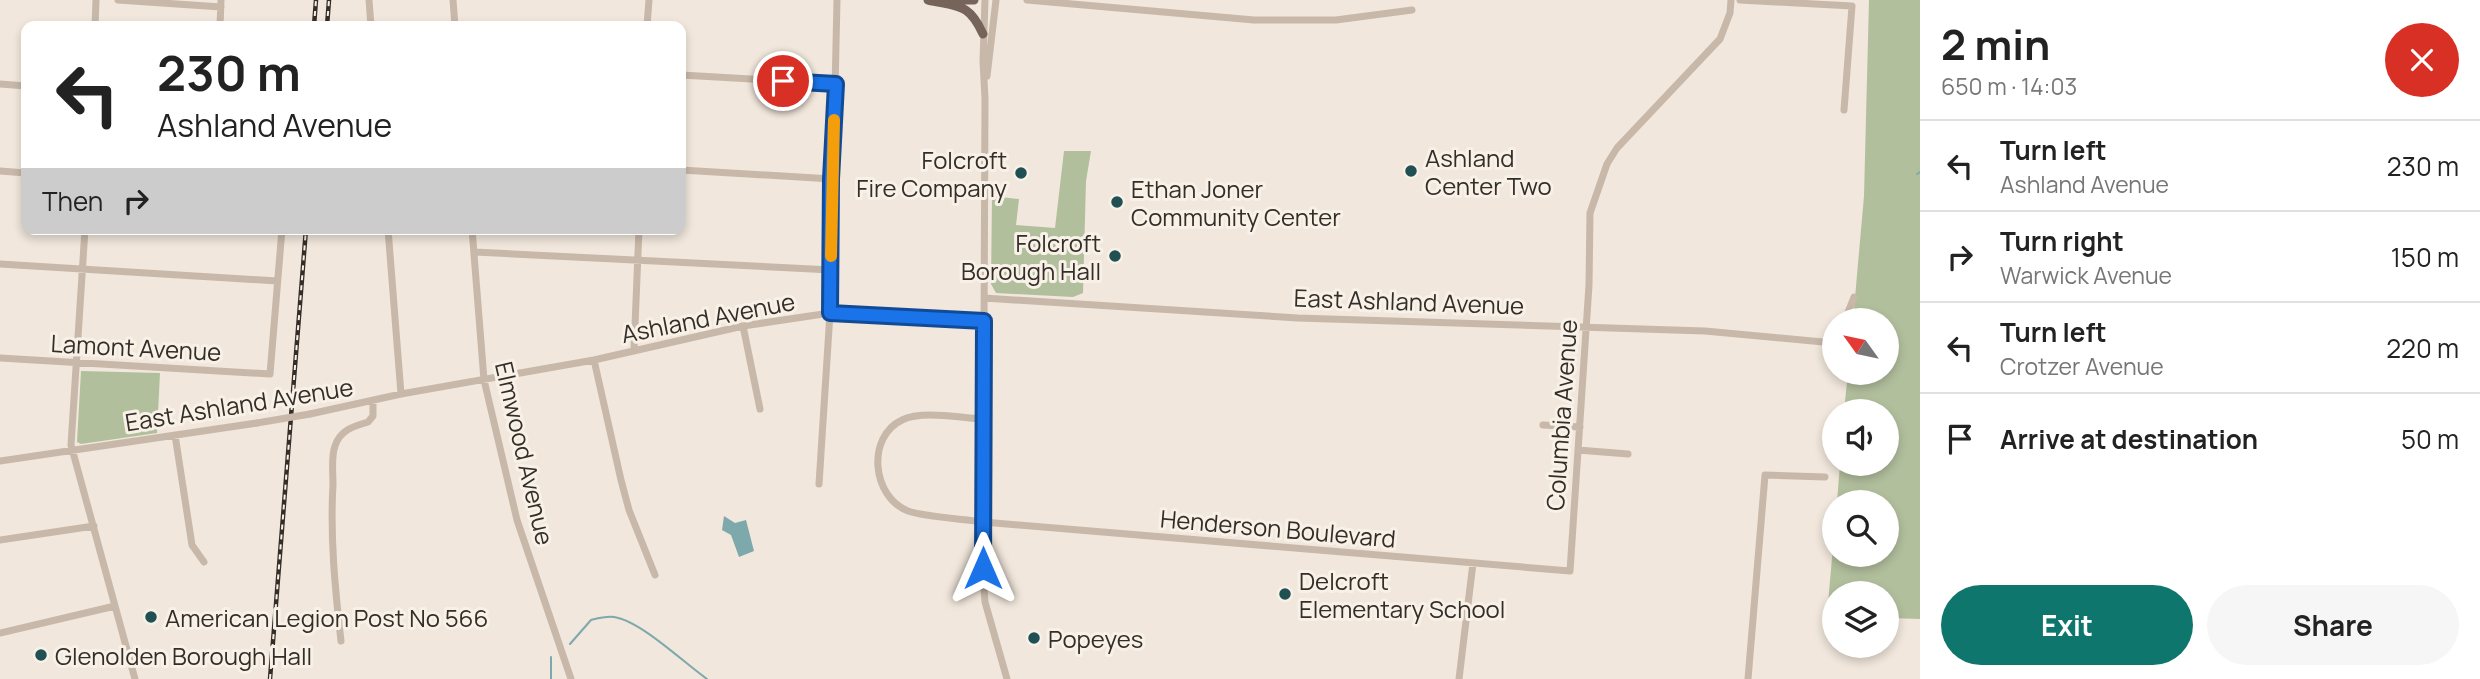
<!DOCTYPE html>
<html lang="en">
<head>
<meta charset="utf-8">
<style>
	body { margin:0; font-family:Manrope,sans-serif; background:#f6f6f6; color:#222; height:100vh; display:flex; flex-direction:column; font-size:26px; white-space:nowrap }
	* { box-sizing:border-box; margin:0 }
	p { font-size:23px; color:#767676 }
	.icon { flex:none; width:38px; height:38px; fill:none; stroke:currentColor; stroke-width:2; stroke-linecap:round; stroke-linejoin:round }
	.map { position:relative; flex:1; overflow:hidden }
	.sheet { display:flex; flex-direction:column; background:#fff; width:560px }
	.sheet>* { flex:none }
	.banner { position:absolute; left:21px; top:21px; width:665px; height:214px; border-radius:14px; box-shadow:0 4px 10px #0003; background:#fff; color:#222; overflow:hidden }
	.needle { width:46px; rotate:303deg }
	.controls { position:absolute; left:1822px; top:308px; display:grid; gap:14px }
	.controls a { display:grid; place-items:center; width:77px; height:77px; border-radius:50%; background:#fff; box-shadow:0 4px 10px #0003; font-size:35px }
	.pin { position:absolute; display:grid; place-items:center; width:60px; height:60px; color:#fff; margin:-30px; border:4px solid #fff; border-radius:50%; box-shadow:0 2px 7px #0007 }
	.me { position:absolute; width:77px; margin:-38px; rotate:0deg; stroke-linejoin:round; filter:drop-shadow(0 0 5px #0008) }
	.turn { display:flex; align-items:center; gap:24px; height:147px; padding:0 21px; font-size:32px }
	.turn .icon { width:91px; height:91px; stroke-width:2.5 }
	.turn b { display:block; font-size:49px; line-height:60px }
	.then { display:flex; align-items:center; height:66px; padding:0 21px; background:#0003; gap:14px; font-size:26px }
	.round { display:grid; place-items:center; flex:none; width:74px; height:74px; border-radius:37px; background:#f6f6f6 }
	.headline { display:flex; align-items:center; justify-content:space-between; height:119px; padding:0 21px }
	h1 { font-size:42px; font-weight:700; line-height:52px }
	.cta { display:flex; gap:14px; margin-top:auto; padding:14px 21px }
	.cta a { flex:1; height:80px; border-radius:42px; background:#0f766e; color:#fff; font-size:28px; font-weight:700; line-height:80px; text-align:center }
	.cta a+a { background:#f6f6f6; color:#222 }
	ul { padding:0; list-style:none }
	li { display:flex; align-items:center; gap:21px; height:91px; padding:0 21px; border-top:2px solid #e0e0e0 }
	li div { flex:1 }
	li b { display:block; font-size:26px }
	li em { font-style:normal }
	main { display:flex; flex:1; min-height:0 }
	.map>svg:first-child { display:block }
	.green { fill:#b2bf9d }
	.water { fill:#7da9ac }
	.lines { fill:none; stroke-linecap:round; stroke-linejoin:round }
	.stream { stroke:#7da9ac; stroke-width:2 }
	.minor { stroke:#c8b8a9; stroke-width:7 }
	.major { stroke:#76645a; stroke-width:9 }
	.rail-casing { stroke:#352d28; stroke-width:4.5 }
	.rail { stroke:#f8f1e8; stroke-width:2; stroke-dasharray:5; stroke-linecap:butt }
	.minor-bridge { stroke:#c8b8a9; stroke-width:7 }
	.route-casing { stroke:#114b97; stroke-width:18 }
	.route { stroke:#1a73e8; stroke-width:12 }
	.slow { stroke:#f59e0b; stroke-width:12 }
	.poi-dot { fill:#205054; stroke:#f8f1e8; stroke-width:2.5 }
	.labels { text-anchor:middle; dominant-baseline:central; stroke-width:6; stroke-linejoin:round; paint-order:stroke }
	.poi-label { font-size:24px; fill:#352d28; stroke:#f8f1e8; text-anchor:start }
	.street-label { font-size:24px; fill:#352d28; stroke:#f8f1e8 }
</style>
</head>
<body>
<main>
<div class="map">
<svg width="1920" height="679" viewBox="0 0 1920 679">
	<rect width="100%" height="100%" fill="#f1e7dc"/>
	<path class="green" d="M1869,0H1920V619L1887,618L1886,593H1834V615H1827L1834,535V555H1886V502H1837L1840,464H1886V411H1844L1848,373H1886V320H1853L1864,196Z
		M1064,151H1091L1086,181L1083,293L1073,297L996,293L991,284L992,196L1019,199L1016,225L1055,228Z
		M81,371L160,373L157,433L81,444L77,442Z"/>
	<path class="water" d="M724,516L735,523L746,520L754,551L739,557L731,535L722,530Z"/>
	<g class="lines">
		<path class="stream" d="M1917,174L1920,172
			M570,644L591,620C599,618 606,616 614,617C641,621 684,663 707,679
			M551,679V657"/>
		<path class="minor" d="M118,0L221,7
			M369,0L371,26
			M453,0L455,26
			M985,0L983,61L985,99L983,575L985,602L1007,679
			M1027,0L1254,20H1336L1412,10
			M1740,0L1852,6L1844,110
			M95,26L96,0
			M220,26L221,0
			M647,26L649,0
			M681,75L836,84
			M987,76L996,0
			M0,84L26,86
			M681,170L832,179
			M0,171L26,173
			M85,229L71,445L135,679
			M388,229L401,394
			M472,229L484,380L517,520L571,679
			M475,252L831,270
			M0,264L277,281
			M984,298L1298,318L1705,331L1834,343
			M1845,320L1854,297
			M743,326L760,409
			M634,350L639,229
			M0,358L270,374L282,229
			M594,360L621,480L629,510L655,575
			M310,414L401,394L594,360L743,326L830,313L984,321
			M982,419C960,418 922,410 902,420C866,437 872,497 908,511C925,517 964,519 983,522L1570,571L1589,285L1590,213L1607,164L1617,148L1720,39L1730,13L1731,0
			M1543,425L1580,427
			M175,435L192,545L204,562
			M1578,450L1628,454
			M0,461L257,423
			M819,484L830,313L837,0
			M0,540L94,526
			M0,633L115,606
			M341,641C335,588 330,537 333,484C333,472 331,457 335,446C340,430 354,426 368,422L373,416V401
			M1459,679L1473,563
			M1748,679L1765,475L1825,477"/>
		<path class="major" d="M928,0C959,7 969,3 983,34
			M948,0H974"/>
		<defs>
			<path id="rail" d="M314,26L316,0
				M327,26L329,0
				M270,679L306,229"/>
		</defs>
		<use href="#rail" class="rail-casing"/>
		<use href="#rail" class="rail"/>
		<path class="minor-bridge" d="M257,423L310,414"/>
	</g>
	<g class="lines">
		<defs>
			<path id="route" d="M783,81L836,84L831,179L830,313L984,321L983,568"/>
		</defs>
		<use href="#route" class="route-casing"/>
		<use href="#route" class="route"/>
		<path class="slow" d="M831,256L834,120"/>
	</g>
	<g class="poi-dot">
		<circle cx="1411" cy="171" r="7"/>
		<circle cx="1021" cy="173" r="7"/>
		<circle cx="1117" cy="202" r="7"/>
		<circle cx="1115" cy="256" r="7"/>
		<circle cx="1285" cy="594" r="7"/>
		<circle cx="151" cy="617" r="7"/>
		<circle cx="1034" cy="638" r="7"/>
		<circle cx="41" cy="655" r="7"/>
	</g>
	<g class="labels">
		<g class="poi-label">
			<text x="1425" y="157">Ashland<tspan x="1425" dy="28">Center Two</tspan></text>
			<text x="1007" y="159" text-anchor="end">Folcroft<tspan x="1007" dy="28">Fire Company</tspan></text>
			<text x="1131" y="188">Ethan Joner<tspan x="1131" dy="28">Community Center</tspan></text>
			<text x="1101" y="242" text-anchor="end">Folcroft<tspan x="1101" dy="28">Borough Hall</tspan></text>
			<text x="1299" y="580">Delcroft<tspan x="1299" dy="28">Elementary School</tspan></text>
			<text x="165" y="617">American Legion Post No 566</text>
			<text x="1048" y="638">Popeyes</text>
			<text x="55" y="655">Glenolden Borough Hall</text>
		</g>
		<g class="street-label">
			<text transform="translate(1409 301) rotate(2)">East Ashland Avenue</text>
			<text transform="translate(708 317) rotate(-11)">Ashland Avenue</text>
			<text transform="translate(136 347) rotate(3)">Lamont Avenue</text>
			<text transform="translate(239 404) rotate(-9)">East Ashland Avenue</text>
			<text transform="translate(1561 415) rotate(-86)">Columbia Avenue</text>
			<text transform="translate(525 453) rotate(77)">Elmwood Avenue</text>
			<text transform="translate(1278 528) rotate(5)">Henderson Boulevard</text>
		</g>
	</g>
</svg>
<div class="controls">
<a><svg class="needle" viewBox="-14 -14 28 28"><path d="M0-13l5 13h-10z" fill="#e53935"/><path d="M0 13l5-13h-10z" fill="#767676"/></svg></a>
<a><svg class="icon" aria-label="sound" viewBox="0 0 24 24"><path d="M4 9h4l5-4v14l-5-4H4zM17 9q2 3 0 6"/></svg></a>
<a><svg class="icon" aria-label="search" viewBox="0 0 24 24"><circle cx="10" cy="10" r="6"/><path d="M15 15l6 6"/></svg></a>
<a><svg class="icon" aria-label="layers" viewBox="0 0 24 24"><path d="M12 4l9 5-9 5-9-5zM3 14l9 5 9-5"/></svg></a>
</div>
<div class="pin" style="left:783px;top:81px;background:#d93025"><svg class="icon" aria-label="arrive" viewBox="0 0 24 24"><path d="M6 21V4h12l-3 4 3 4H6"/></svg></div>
<svg class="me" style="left:983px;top:568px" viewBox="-20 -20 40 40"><path d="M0-17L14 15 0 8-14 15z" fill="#1a73e8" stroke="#fff" stroke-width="4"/></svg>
<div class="banner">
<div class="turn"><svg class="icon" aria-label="left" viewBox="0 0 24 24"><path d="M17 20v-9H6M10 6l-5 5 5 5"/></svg><div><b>230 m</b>Ashland Avenue</div></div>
<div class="then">Then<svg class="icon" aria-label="right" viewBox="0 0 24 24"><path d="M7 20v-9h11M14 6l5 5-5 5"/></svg></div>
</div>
</div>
<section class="sheet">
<div class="headline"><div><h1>2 min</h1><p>650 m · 14:03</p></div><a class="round" style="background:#d93025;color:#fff"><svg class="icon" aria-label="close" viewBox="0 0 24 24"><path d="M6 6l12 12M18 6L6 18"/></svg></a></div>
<ul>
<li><svg class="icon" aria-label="left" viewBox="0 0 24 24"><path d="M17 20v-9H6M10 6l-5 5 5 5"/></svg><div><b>Turn left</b><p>Ashland Avenue</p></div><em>230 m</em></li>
<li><svg class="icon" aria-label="right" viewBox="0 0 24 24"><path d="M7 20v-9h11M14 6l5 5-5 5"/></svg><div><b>Turn right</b><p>Warwick Avenue</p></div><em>150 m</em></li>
<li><svg class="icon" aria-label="left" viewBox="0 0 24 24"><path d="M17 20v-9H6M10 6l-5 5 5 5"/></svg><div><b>Turn left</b><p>Crotzer Avenue</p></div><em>220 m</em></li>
<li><svg class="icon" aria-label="arrive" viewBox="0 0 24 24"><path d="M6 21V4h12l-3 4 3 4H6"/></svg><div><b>Arrive at destination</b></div><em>50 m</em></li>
</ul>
<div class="cta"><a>Exit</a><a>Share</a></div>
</section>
</main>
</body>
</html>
